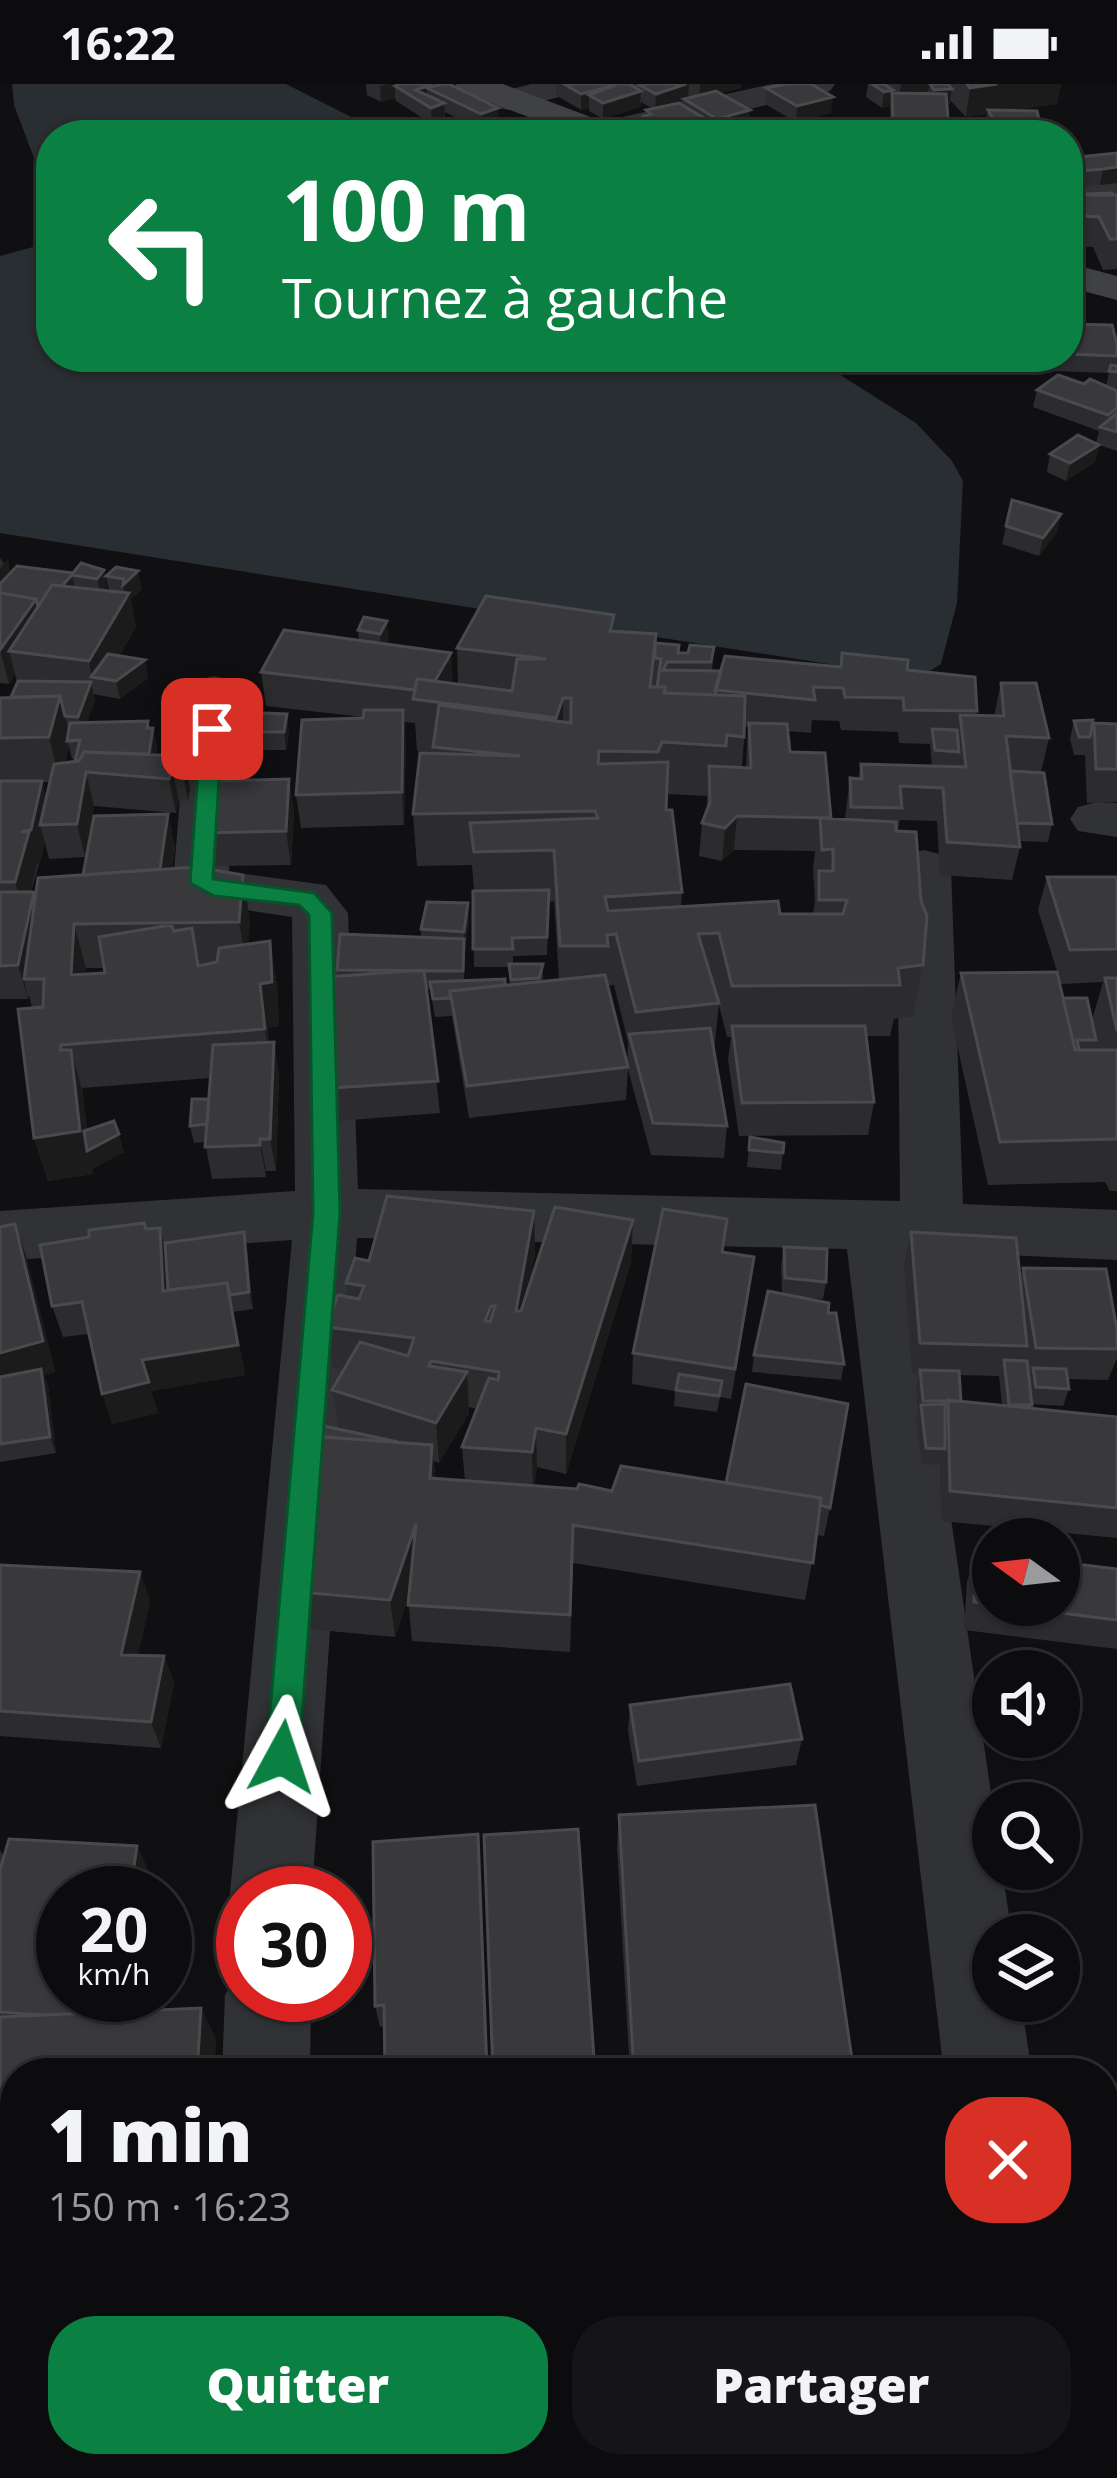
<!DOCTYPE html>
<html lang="fr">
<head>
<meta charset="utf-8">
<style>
	body { margin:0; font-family:"Open Sans",sans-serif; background:#151416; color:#f1f3f6; height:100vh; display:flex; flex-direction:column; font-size:45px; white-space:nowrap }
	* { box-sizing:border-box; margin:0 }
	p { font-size:39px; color:#9a9b9d }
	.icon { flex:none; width:66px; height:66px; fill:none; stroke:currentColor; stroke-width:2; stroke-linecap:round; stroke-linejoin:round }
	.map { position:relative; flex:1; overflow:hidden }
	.details { position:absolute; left:0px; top:1974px; width:1119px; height:420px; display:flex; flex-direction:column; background:#0c0b0d; border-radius:48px 48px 0 0; box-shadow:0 3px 9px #0004,0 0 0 3px #2c2b2e }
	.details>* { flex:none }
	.banner { position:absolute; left:36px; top:36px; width:1047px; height:252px; border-radius:48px; box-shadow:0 3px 9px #0004,0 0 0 3px #2c2b2e; background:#0b8043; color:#fff; overflow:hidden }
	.needle { width:78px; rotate:285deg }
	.tools { position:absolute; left:972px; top:1434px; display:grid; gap:24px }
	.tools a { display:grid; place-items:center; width:108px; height:108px; border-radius:50%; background:#0c0b0d; box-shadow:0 3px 9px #0004,0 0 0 3px #2c2b2e; font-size:60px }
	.speed { position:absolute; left:36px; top:1782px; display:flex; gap:24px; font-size:60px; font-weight:700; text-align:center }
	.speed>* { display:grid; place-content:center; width:156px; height:156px; border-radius:50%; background:#0c0b0d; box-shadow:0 3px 9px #0004,0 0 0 3px #2c2b2e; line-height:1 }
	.speed small { font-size:30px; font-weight:400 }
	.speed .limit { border:18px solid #d22; background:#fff; color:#111 }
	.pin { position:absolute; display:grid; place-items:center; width:102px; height:102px; color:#fff; margin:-51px; border-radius:24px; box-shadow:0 6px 18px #0006 }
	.me { position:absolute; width:132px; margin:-66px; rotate:5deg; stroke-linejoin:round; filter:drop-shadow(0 0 9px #0008) }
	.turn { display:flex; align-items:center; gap:42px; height:252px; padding:0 48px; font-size:54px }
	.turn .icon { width:156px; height:156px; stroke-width:2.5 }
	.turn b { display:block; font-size:84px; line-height:102px }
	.round { display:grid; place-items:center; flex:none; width:126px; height:126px; border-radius:48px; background:#151416 }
	.overview { display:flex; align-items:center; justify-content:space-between; height:204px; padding:0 48px }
	h1 { font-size:72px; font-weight:800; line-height:90px }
	.primary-button { display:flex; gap:24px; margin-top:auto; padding:24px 48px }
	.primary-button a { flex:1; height:138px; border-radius:48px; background:#0b8043; color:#fff; font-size:48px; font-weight:800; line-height:138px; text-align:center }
	.primary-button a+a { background:#151416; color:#f1f3f6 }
	.status { display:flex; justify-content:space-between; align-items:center; height:84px; padding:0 60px; background:#0c0b0d; direction:ltr }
	.status svg { height:33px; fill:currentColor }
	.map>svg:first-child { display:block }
	.water { fill:#282e32 }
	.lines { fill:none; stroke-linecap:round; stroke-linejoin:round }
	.street { fill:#313235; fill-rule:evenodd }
	.secondary { fill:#3f4145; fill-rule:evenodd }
	.wall { fill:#2c2c2e; fill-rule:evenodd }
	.shaded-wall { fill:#1b1b1c }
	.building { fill:#39393c; stroke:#494a4e; stroke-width:3; fill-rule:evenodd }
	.route { fill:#0b8043; stroke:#07532c; stroke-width:3 }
</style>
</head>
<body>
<div class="status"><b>16:22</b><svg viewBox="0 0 49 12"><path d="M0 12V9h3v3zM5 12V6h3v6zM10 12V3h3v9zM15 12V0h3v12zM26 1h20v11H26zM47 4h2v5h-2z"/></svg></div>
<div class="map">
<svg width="1117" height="2394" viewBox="0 0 1117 2394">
	<rect width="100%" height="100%" fill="#100f11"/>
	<path class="water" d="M12,0H286L387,51H51V119L14,21Z
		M51,158V273H812L916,339L952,377L963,397L957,519L941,580L923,591L891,590L0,449V172Z"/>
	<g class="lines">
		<path class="street" d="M531,0H588L583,7L508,26L496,23L491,16L496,9Z
			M772,0H835L830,7L632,51L581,48L586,41Z
			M1117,95V117L1068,120V98Z
			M214,592L232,596L239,607L229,788L326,801L348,829L358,1105L900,1117L897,784L905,771L924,766L943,771L951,784L963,1120L1117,1126V1176L912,1167L993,1723V1785H1002L1012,1851H993V1917H1021L1032,1989H944L847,1165L357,1154L312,1809H243L242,1838L230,1809L292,1156L0,1177V1127L295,1107L292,833L194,818L181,812L173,799L189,607L196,596Z
			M1097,718L1117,719V753L1078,747L1070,735L1078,723Z
			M243,1879V1911H311L310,1989H222L225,1911Z
			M208,2379H306L305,2394H207Z
			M987,2379H1085L1086,2394H988Z"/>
		<path class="secondary" d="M455,0H503L620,44L625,51H576L460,7Z
			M1068,179L1117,192V216L1068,203Z"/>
	</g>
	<path class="wall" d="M366,0H449L498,24L499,40L481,46L445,28V35L432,40L396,17L395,14L381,18L367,11Z
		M556,0H630L634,2V0H741V4L721,9L749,42L716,51L703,43V50L700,51H649L644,48V32L646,26L653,25L641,18L640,23L603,35L589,27V24L581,26L556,11Z
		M868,0H1061L1057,20L1012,26L1043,51H983L984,46H988L985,42L987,30L966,33L950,16L949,21H946L948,49L976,51H866V47H891L890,22L882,24L866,13Z
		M766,4L831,29L796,38L765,20Z
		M1117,69V99L1082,103L1086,110L1117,111V185L1103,186L1093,163L1068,162V101H1074L1068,93L1069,74Z
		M1068,240L1117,260V367L1099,361L1095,378L1066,397L1047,388L1050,370L1096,359L1099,347L1033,323L1037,306L1084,300L1106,302L1109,289L1051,287L1048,273H1068Z
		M1012,416L1061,430L1057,448L1039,472L1002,460Z
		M0,474L11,488L73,489L104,486L107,504L105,507H109L106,492L116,483L142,505L131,515L136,543L119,572L145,576L148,594L120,615L93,610L95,616L87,638L148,637L157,662L156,671L184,672L190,705L188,717H179L176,729L94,722L85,773L49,775L45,759L31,808H34L36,814L83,791L168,730L175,764L172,784L250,836L248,860L270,857L277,902L279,942L268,944L269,958H274L279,991L276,1087H266V1093L212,1095L205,1058L194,1059L190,1042L209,1015L210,994L82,1004L87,1046L124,1068L92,1085V1083L93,1090L48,1097L34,1054L32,924L29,911L28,915H0V614L11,613L17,598L15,590L9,600L0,599ZM69,663L72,675H76V678L65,679ZM42,698H50L46,713ZM86,884H104L105,889L85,890Z
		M364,533L389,555L386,560L451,569L452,599L458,600L457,564L613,547L655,559L679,569H688L714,563L712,587L840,583L842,569L907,586L977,627L976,631L994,632L1001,599L1049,654L1041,688L1010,686L1052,740L1048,758L1019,757L1020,763L1012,796L940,791L937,737L900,736L898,747L923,881L913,932L894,935L890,952H866L874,1018L868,1051L739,1052L728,975L731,953H727L714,901L719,919L714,967L727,1042L724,1074L651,1071L628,985L626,1016L469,1034L452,932L435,933L430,905H426L440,1029L337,1037L333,1004L337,886L421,853V845L469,837L465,866L464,896L510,901L509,883H474L473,807H474L472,781L417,782L413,730L433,669L417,667L415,639L404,638L406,659L404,741L301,744L296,711L363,633L266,622L261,588L359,556L358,546ZM812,636L839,637L841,646L898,648L899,659L930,660L932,682L861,680L858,695L850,694L845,735L831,734L790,668L788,647L811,649ZM745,642L748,643L746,683H742ZM667,710L707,712V726L702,739L699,772L722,777L734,766L815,767L813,785L815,817L813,830H780L681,823L682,808L666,726ZM554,817L559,896L543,897V880H513V872L547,871L549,818ZM614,901L628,958L627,982L608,902Z
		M1074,637L1117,640V718L1087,719L1085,671H1074L1070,655Z
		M259,648H289L286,666H262Z
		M289,695L294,729L291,781L210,782L203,749Z
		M1047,793H1117V1107H1110L1105,1098L988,1101L951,933L961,889L1063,914L1092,936L1103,898L1061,900L1038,826Z
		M750,1053L784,1059L781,1086L747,1083Z
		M534,1127L535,1170L529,1202L633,1136L631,1178L566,1390L537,1383L534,1402L612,1407L621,1382L830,1424L824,1452L817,1451L805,1516L573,1479L570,1568L412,1557L408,1514L395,1553L307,1545L299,1508L322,1353L339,1345L332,1306L344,1285L333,1284L326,1243L348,1213L346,1199L369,1177ZM469,1323L477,1325L462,1363L465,1397L435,1394L434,1377L439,1379L469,1329Z
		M15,1140L26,1172L55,1288L44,1291L48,1301L56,1369L0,1378V1143Z
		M160,1144L165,1164L247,1165L253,1225L233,1228L245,1291L151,1307L158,1329L112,1340L89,1250L63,1253L52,1222L146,1145Z
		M911,1148L1020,1193L1023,1184L1117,1246V1274L1108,1296L1068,1295L1069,1305L1063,1322L1032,1320L1031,1324L1117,1333V1454L941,1437L940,1381L922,1380L916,1337L918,1330L916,1303L919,1290L912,1289L904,1180ZM959,1291L999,1292L1002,1321L961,1317Z
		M784,1163L826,1198L823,1215L800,1213L828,1229L844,1280L841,1296L752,1288L754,1271L782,1210L781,1180Z
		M723,1169L750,1205L731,1315L720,1313L717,1328L674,1322L675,1307L632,1300L633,1269Z
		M977,1469L1117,1485V1565L964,1546L967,1497Z
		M0,1481L140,1488L150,1517L138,1571L164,1572L174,1599L161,1664L0,1652Z
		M630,1621L802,1655L796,1681L637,1702L628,1647Z
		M619,1731L854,1989H630L617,1763Z
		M137,1762L148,1786L63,1809L134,1911L132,1927L201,1924L216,1956L214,1989H15V2128L0,2129V1766L4,1773Z
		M480,1774L384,1942L380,1943L375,1922Z
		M15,2131V2254L0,2256V2133Z"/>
	<path class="shaded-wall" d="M388,0H440L427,4V18L395,2V14L381,18L380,2Z
		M689,0L688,15L655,26L656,10Z
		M700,0H741V4L699,15Z
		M901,0H945L952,5L949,21L932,22L934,6L930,0L928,8L899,13Z
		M997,0H1061L1057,20L990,29L988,26L987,30L966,33L970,4Z
		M616,1L641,7L640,23L603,35V19L589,11V24L581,26V10Z
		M893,6L890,22L882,24L884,8Z
		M833,13L831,29L796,38L797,22Z
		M444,19L445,35L432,40L431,24Z
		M498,24L499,40L481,46V30Z
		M750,26L749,42L716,51L717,35Z
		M704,34L703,50L665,51L666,46Z
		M1117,83V99L1100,101L1103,85Z
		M1099,361L1095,378L1066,397L1070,379Z
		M1061,430L1057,448L1039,472L1043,454Z
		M8,475L12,493L0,515V484Z
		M104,486L107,504L101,513L97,495Z
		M138,487L142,505L131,515L136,543L105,595L92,593L89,577L126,516L123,501Z
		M72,491L76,509L42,523Z
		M36,515L44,548L9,567L15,590L9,600L0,566Z
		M387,537L389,555L381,568L380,550Z
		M451,569L453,602L430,608Z
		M145,576L148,594L120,615L116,597Z
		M91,598L95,616L83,651L78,633Z
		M60,612L71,656L67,657L69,663L60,698L49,653Z
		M563,614V665L556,685V634Z
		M403,626L406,659L404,741L402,708Z
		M287,630L289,648L286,666L284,648Z
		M148,637L152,654L153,644L157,662L152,693Z
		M184,672L190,705L188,717L182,684Z
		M172,684L179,717L176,729L169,695Z
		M86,688L94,722L85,773L77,740Z
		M289,695L294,729L291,781L286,747Z
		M42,697L51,730L40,741L45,759L40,779L37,780L25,832L15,798Z
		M168,730L175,764L167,822L160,788Z
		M737,732L734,766L722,777L725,744Z
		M243,791L250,836L247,883L239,838Z
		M34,808L43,841L24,895L28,915L18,881Z
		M468,819L469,837L465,866L464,848Z
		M74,840L86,884L83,935L71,891Z
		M270,857L277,902L279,942L268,944L272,989L265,945L260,900Z
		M274,958L279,991L276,1087L270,1055Z
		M71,966L83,1010L90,1066L119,1050L124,1068L92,1085V1083L93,1090L48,1097L34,1054Z
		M260,1055L266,1087V1093L260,1061Z
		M534,1127L535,1170L517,1268L516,1227Z
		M633,1136L631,1178L566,1390V1350Z
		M15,1140L26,1172L55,1288L44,1291L48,1301L56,1369L50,1353L0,1304V1269Z
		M160,1144L168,1176L171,1219L163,1207Z
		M244,1148L247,1165L253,1225L249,1208Z
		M227,1199L245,1291L151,1307L158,1329L112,1340L102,1310Z
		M467,1288L469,1329L439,1379L436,1339Z
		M536,1344L537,1383L533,1407L532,1368Z
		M432,1361L436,1400L430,1394Z
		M416,1440L420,1478L395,1553L390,1516Z
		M140,1488L150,1517L132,1598L121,1571Z
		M164,1572L174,1599L161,1664L151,1638Z
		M478,1750L480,1774L489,1989H487Z
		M137,1762L148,1786L145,1809H130Z
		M119,1911H134L127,1955L115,1934Z
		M201,1924L216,1956L214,1989H197Z
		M193,2379H212L211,2394H192Z"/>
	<path class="building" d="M400,0H433L416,6L444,19L431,24L395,2Z
		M442,0H449L498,24L481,30L427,4Z
		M564,0H630L641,7L603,19L589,11L616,1L581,10Z
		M637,0H686L656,10Z
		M786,0H811L833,13L797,22L766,4Z
		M872,0H884L893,6L884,8Z
		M930,0H948L952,5L934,6Z
		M967,0H997L970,4Z
		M716,7L750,26L717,35L684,15Z
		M892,9L946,10L949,46L929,45V38L893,37Z
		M679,19L704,34L666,46L644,32L651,30L646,26Z
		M988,26L1037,27L1043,51H985L984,46H999Z
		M541,38L563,47L554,51H526L517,48Z
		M913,40L917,51H867L866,47H899V41Z
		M928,49H975L976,51H929Z
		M1117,69V83L1103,85L1079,87L1069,74Z
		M1068,101H1081L1086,110L1112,109L1113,111H1068Z
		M1068,111H1117V155H1110L1099,133L1068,131Z
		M1068,240L1112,241L1117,260V272L1068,270Z
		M1111,281L1117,282V288L1109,287Z
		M1058,291L1084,300L1090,295L1117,307V324L1108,331L1037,306Z
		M1117,329V348L1100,343Z
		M1078,351L1099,361L1070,379L1050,370Z
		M1012,416L1061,430L1043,454L1006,442Z
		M81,479L104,486L97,495L72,491L62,502L52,501L38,523L36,515L0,509V500L17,482L73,489Z
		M116,483L138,487L123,501L124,495L106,492Z
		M52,501L129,509L89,577L9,567Z
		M0,509L36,515L0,566Z
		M486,512L614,531L610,547L656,550L650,603H665L664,609L745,612L744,653L727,651L726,662L662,658L658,668L599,667L598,680L668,678L666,726H672L682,808L605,813L608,827L778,817L780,830H843L847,816H819V787H833V765L822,766L820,734L896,738V747L916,748L921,817L927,832L923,881L898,884L900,901L732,902L719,849L698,850L719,919L636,928L616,850L607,851L608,862H560L554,766L474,768L470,739L598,734L595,727L413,730L420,669L520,672L433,663L439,621L571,639V614H563L556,634L413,615L417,595L512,607L517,575H546L457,564Z
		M364,533L387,537L380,550L358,546Z
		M284,546L451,569L435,597L417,595L415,606L261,588Z
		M655,559L679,561L678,569H688L690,561L714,563L711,578H667L663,586L721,587L715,611L665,609V603H657L661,575L655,574Z
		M842,569L908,576L907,586L975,593L977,627L904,626L903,614L845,613L843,604L813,603L815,616L715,606L725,572L841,583Z
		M108,570L145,576L116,597L91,593Z
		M18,597L91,598L78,633L65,632L60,612L11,613Z
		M1001,599H1036L1049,654L1006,652L1020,763L947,758L943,704L900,702L902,724L851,723L850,694L862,695L861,680L966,683L960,631L1004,632Z
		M60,612L49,653L0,654V614Z
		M364,626H403L402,708L296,711L302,636L363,634Z
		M262,629L287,630L284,648H259Z
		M1093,636L1090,653H1079L1074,637Z
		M148,637L147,644H153L149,670L84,668L79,677H75L80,656L67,657L70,639Z
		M749,639L787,640L790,668L825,669L831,734L737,732L725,744L702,739L710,718L709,682L751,684Z
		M1094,639L1117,640V685H1096Z
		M932,645L957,646L959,668L935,666Z
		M84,668L184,672L182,684H172L169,695L86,688L77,740L40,741L54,680L79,677Z
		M1010,687L1044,689L1052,740L1017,739Z
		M289,695L286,747L203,749L211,697Z
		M0,697H42L31,746L21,748H29L15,798H0Z
		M168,730L160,785L83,791L94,732Z
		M196,783L243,791L239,838L74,840L71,891L105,889L99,853L171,841L174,847L192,844L198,882L217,878L219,864L270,857L272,898L260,900L265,945L61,961L60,966H71L80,1047L34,1054L18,925L43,923L44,895H24L38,794Z
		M1047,793H1117V865L1070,866Z
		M549,806L547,853L512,854L513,865H473V807Z
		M0,808H34L18,881L0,882Z
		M427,818L468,819L464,848L421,845Z
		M340,850L464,855L463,887L337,886Z
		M509,880H543L539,894L511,896Z
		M424,886L438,997L333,1004L326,893Z
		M1057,888L1075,966H1117V1055L1000,1058L961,889Z
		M605,891L628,983L467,1002L450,907Z
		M1105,894H1117V947Z
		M505,895V901L450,907V914L433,915L430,898Z
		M1063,914H1087L1096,956H1077L1079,966H1075Z
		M732,942H865L874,1018L742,1019Z
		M710,944L727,1042L653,1039L629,950Z
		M274,958L270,1055H260V1061L205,1063L213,961Z
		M192,1015H209L207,1040L190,1042Z
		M114,1037L119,1050L87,1067L84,1047Z
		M750,1053L784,1059L783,1069L749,1066Z
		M387,1112L534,1127L516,1227H521L555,1123L633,1136L566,1350L536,1344L532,1368L462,1363L489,1294L498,1296L499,1288L431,1277L429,1282L467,1288L436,1339L332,1306L360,1258L408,1272L414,1254L326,1243L338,1211L359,1215L364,1202L346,1199L355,1174L369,1177ZM491,1222H495L490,1238L485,1237Z
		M663,1125L727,1135L722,1168L754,1173L735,1285L633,1269Z
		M144,1139L146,1145L160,1144L163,1207L227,1199L238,1261L142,1276L149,1298L102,1310L82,1218L52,1222L40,1161L89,1153V1146Z
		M15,1140L43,1257L0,1269V1143Z
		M244,1148L249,1208L230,1211L227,1199L168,1206L165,1159Z
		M911,1148L1016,1154L1027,1262L920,1259Z
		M784,1163L827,1165L826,1198L785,1194Z
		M1023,1184L1106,1185L1117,1246V1265L1036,1264Z
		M768,1207L829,1219L828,1229H836L844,1280L754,1271Z
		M1004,1276L1027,1277L1032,1321H1009Z
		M1033,1284L1066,1285L1069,1305L1036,1303Z
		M41,1285L50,1353L0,1360V1293Z
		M920,1286L959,1287L961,1317H923Z
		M679,1290L722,1297L719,1312L676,1306Z
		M746,1300L848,1320L830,1424L820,1421L821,1414L726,1399Z
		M948,1316L1117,1333V1424L950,1407Z
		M945,1320V1365L926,1364L921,1321Z
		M324,1342L398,1358L322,1353Z
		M312,1352L432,1361L430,1394L577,1405L579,1400L612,1407L621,1382L821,1414L813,1479L573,1441L570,1531L408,1521L416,1440L390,1516L299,1508Z
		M977,1469L993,1471V1521L974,1518Z
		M1059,1478L1117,1485V1536L997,1521H1059Z
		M0,1481L140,1488L121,1571L164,1572L151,1638L0,1627Z
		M790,1600L802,1655L639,1677L630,1621Z
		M815,1721L854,1989H634L619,1731Z
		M578,1745L595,1989H493L484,1751Z
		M478,1750L487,1989H385L384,1921L375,1922L373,1758Z
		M9,1755L137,1762L130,1809H63V1911H119L116,1928L43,1931L0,1928V1786Z
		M201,1924L197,1989H15V2101L0,2102V1933Z
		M15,2131V2229L0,2231V2133Z
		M0,2285L15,2286V2379H193L192,2394H0Z"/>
	<path class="route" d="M212,639L222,645L213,795L314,809L332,829L340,1129L299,1673L294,1684L282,1688L271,1684L266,1673L313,1129L309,831L299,821L214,812L190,799L201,645Z"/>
</svg>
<div class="tools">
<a><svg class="needle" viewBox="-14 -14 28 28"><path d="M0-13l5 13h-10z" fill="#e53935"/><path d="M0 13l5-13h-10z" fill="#9a9b9d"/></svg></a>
<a><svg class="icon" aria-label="sound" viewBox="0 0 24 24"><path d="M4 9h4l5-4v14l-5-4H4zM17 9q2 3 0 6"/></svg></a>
<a><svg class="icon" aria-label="search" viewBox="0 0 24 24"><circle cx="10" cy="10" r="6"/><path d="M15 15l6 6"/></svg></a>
<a><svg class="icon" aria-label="layers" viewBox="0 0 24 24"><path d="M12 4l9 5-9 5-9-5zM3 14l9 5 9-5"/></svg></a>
</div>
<div class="speed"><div>20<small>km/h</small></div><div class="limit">30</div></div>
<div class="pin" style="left:212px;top:645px;background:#d93025"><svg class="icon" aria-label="arrive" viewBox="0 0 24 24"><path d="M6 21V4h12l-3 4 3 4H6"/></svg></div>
<svg class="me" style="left:282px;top:1673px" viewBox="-20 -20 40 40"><path d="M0-17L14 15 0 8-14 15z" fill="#0b8043" stroke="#fff" stroke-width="4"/></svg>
<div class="banner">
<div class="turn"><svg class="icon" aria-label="left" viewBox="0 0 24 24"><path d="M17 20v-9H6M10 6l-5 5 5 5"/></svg><div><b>100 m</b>Tournez à gauche</div></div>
</div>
<section class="details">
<div class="overview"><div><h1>1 min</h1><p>150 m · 16:23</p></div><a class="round" style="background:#d93025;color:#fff"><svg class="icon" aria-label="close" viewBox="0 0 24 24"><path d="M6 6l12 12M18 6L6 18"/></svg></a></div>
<div class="primary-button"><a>Quitter</a><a>Partager</a></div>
</section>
</div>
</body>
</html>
